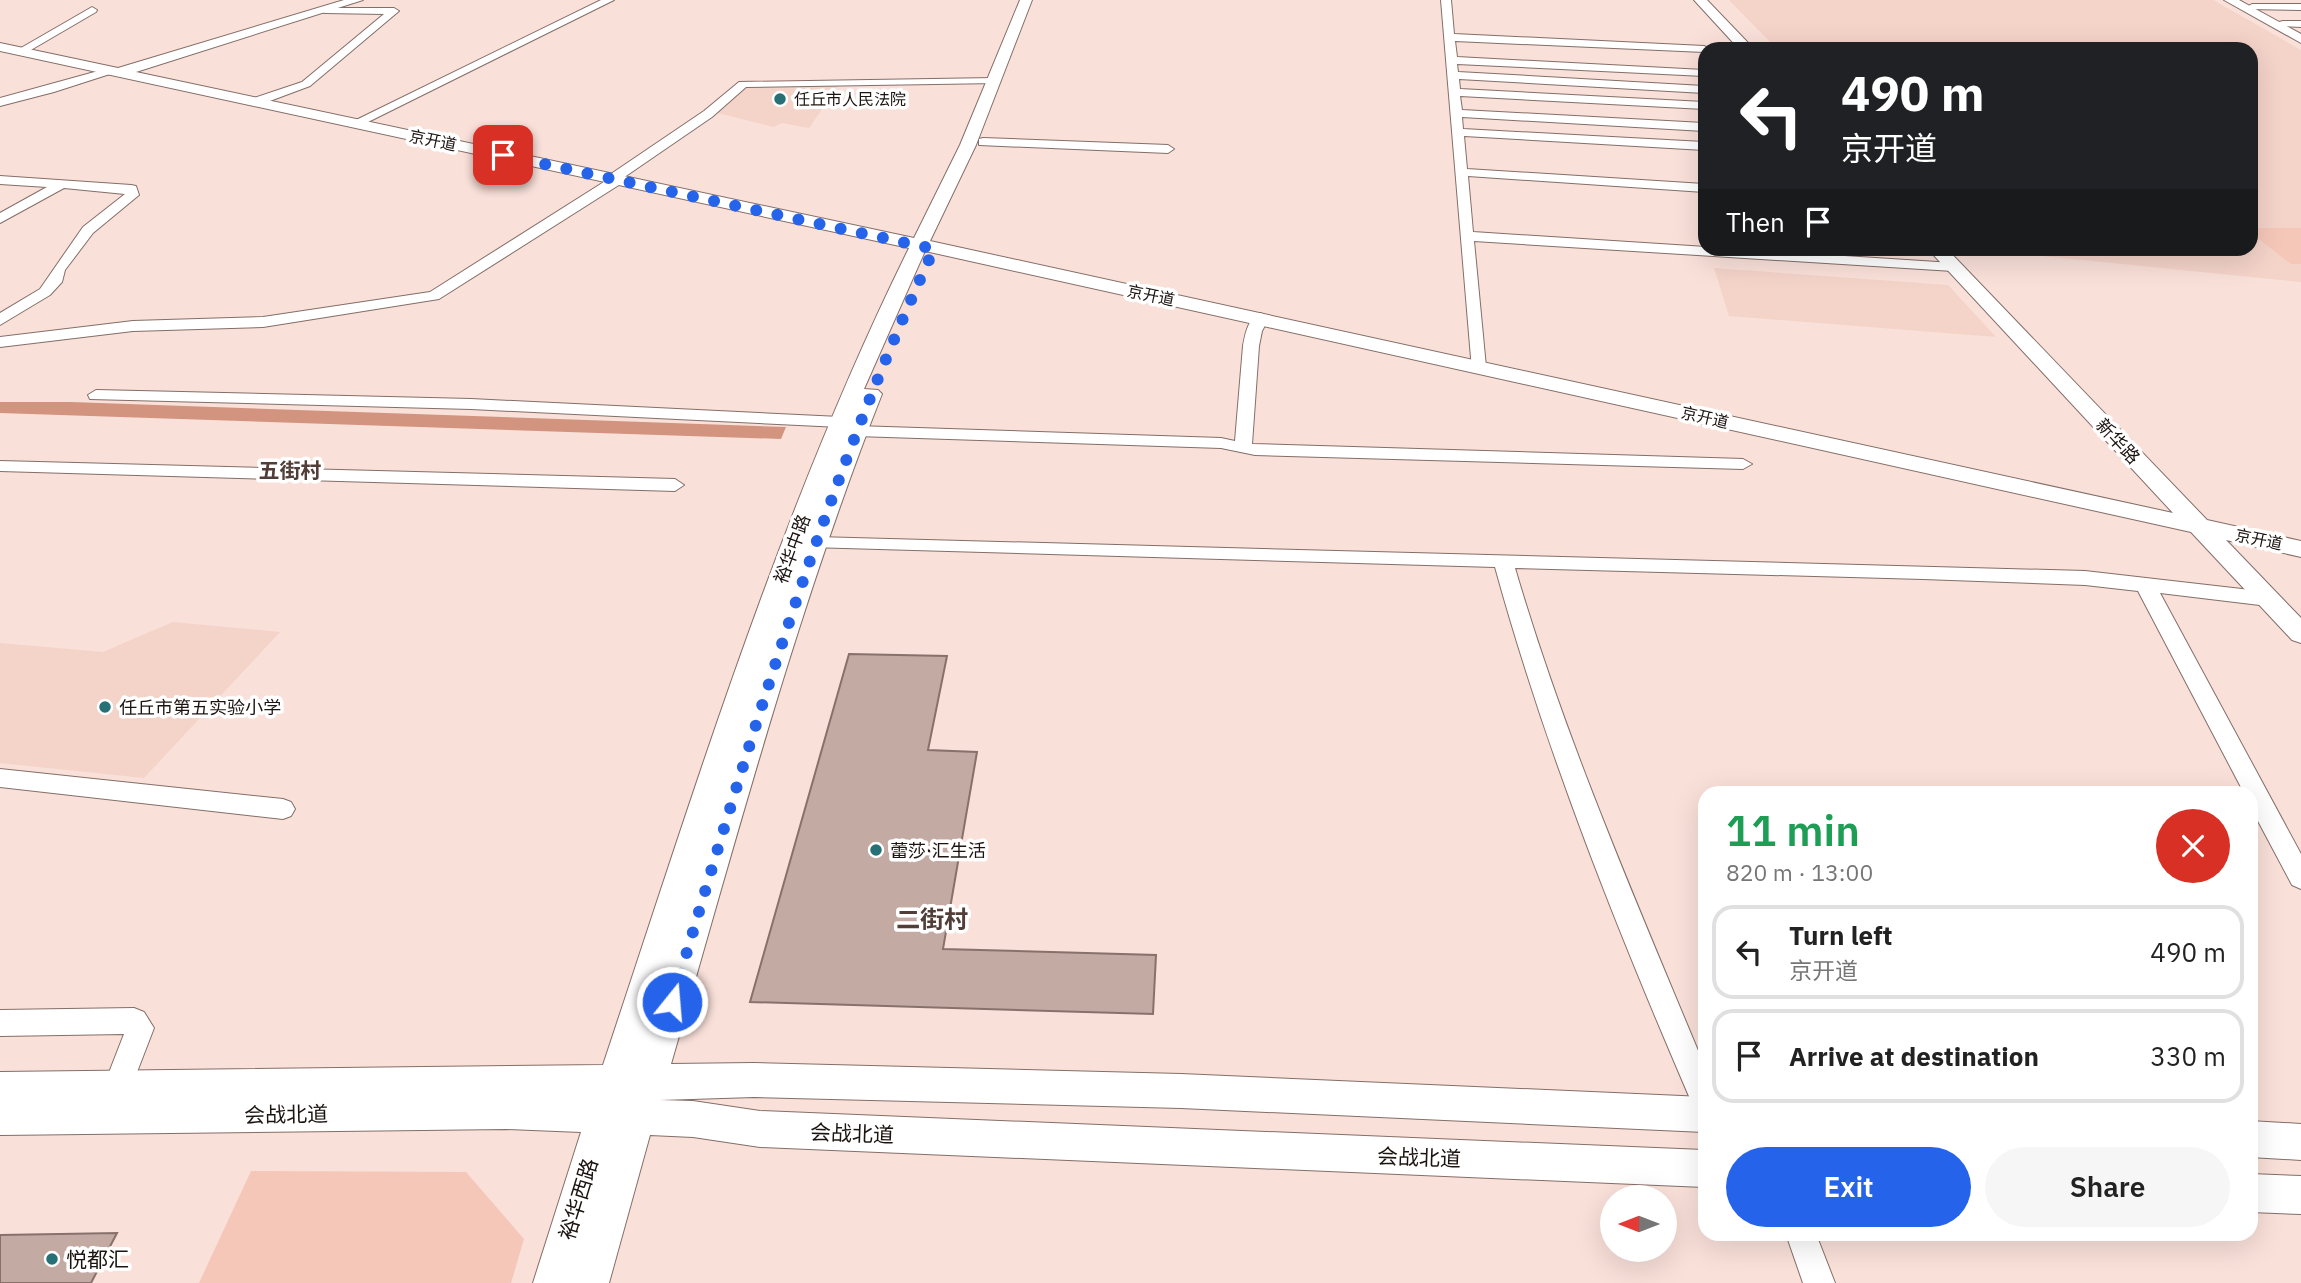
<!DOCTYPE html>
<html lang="en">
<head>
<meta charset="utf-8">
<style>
	body { margin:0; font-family:"IBM Plex Sans","Noto Sans SC",sans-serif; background:#f6f6f6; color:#222; height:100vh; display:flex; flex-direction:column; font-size:26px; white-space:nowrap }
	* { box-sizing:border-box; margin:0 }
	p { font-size:23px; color:#767676 }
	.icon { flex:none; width:38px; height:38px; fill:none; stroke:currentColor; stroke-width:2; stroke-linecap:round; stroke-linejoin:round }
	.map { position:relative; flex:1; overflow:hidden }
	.sheet { position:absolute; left:1698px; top:786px; width:560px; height:455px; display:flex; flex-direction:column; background:#fff; border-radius:21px; box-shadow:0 7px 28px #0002 }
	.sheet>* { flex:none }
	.hud { position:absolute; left:1698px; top:42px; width:560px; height:214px; border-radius:21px; box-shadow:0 7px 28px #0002; background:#202124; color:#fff; overflow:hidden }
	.needle { width:46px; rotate:270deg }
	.tools { position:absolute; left:1600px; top:1185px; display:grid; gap:14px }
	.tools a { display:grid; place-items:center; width:77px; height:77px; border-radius:50%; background:#fff; box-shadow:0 7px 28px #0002; font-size:35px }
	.pin { position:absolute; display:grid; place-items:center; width:60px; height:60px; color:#fff; margin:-30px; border-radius:14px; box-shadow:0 4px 10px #0006 }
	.me { position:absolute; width:77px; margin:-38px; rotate:17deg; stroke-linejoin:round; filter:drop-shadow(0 0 5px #0008) }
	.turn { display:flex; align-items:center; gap:24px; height:147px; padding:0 28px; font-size:32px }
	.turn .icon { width:91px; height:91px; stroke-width:2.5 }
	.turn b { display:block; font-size:49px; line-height:60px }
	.then { display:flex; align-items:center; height:66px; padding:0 28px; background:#0003; gap:14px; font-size:26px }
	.round { display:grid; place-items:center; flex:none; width:74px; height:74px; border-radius:37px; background:#f6f6f6 }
	.overview { display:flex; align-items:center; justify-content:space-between; height:119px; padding:0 28px }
	h1 { font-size:42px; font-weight:600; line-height:52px; color:#1e9e55 }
	.button { display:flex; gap:14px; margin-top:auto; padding:14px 28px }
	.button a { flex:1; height:80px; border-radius:42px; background:#2563eb; color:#fff; font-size:28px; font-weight:600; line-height:80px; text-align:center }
	.button a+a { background:#f6f6f6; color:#222 }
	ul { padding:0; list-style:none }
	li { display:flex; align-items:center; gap:21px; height:94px; margin:0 14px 10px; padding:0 14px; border:4px solid #e0e0e0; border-radius:21px }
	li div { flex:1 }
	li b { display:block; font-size:26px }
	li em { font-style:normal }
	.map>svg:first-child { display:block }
	.built { fill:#f4d3c9 }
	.green { fill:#f5c7b9 }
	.water { fill:#d2937f }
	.building { fill:#c3aba4; stroke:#87716a; stroke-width:2 }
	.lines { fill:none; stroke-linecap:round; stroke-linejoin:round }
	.minor-casing { stroke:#846e68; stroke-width:2 }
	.major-casing { stroke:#846e68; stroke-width:2 }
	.minor { fill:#fff; fill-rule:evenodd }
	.major { fill:#fff; fill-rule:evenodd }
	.route { stroke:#2563eb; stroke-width:12; stroke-dasharray:0 21.6 }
	.poi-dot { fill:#277176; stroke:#fff; stroke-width:2.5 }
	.labels { text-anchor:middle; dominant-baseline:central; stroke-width:7; stroke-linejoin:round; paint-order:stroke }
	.far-poi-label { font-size:16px; fill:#1c1411; stroke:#fff; text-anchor:start }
	.far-street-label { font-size:16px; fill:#1c1411; stroke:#fff }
	.street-label { font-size:18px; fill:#1c1411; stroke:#fff }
	.poi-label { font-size:18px; fill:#1c1411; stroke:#fff; text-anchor:start }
	.quarter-label { font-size:21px; font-weight:bold; fill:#523e38; stroke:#fff }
	.near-street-label { font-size:21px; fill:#1c1411; stroke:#fff }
	.near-poi-label { font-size:21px; fill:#1c1411; stroke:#fff; text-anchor:start }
	.near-quarter-label { font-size:24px; font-weight:bold; fill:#523e38; stroke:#fff }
</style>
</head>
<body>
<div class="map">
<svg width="2301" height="1283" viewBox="0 0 2301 1283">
	<rect width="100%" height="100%" fill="#f9e0d9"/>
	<path class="built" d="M1729,0H2213L2301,50V282L1971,249L2250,248V49H1777Z
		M840,83L809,128L782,123L774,127L718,113L746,85Z
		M1714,268L1948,285L1996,337L1729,316Z
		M173,622L280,632L144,778L0,763V643L103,652Z"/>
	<path class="green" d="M2250,228H2301V264H2291L2251,233Z
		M251,1171L466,1172L524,1239L511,1283H199Z"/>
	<path class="water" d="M0,402H71L786,427L781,439L0,413Z"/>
	<path class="building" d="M849,654L947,656L928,750L977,752L943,949L1156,955L1153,1014L750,1002Z
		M117,1233L91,1283H0V1235Z"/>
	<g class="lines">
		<defs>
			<path id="minor" d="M601,0H614L360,126L350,123Z
				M1441,0H1451L1454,34L1704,46L1710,49H1704V52L1455,41L1457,57L1704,70V76L1457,64L1458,72L1704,86V93L1459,79L1460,89L1704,102V109L1460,96L1462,110L1704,123V131L1462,117L1463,129L1704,142V150L1464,136L1467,169L1704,184V192L1468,176L1473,232L1953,263L1960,267L1953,271L1474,241L1486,367L1484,370H1472Z
				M2252,4H2301V10L2248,9L2247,7Z
				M92,7L97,10L96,12L24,54L14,52Z
				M321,8H394L399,11L310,86L259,105H251V99L302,82L384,14L325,13L321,12Z
				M2283,21H2301V27L2279,26V22Z
				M109,68L113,69V73L54,92L0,106V98Z
				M994,78L1000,81L998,83L746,87L712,117L623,178L622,183L439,299L263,327L133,331L0,347V337L133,321L263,317L430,292L607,180L608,176L704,111L739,82Z
				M983,138L1168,145L1174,149L1168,153L979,145V139Z
				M0,176L131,185L136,186L139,195L93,233L65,270L62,282L50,295L0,325V313L40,289L83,227L125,194L64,188L0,223V213L47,187L0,184Z
				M1261,313L1269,318L1262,331L1259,346L1252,444L1743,459L1752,464L1743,469L1255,455L1221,448L856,436L847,431L856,426L1221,438L1235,441L1243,346C1245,335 1248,317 1261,313Z
				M96,390L471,399L840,417L849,422L840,427L471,409L90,399L88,395Z
				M0,461L675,479L684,485L675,491L0,471Z
				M816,537L2085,571L2268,592L2275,594L2278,599L2275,604L2268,606L2160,593L2301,854V889L2292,885L2250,806V793H2244L2138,591L2085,585L1923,579L1515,568C1565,739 1636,901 1704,1065V1112L1694,1108C1618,932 1546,752 1495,567L809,547L806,543L809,539Z
				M0,769L283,799L291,802L295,809L291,816L283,819L0,787Z
				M134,1008L144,1012L154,1028L127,1098L117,1102L107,1098L103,1088L124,1034L0,1036V1010Z
				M1786,1234H1816L1835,1283H1803Z"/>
			<path id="major" d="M344,0H363L136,72L914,238L960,145L1020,0H1032L976,145L930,241L2173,513L1927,248H1946L2207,520L2301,541V557L2226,540L2301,618V643L2292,640L2191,532L925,251L864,389L878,390L882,394C796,612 736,840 671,1064L754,1063L1181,1074L1704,1097V1132L1181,1108L754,1097L660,1100L693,1101L760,1111L1704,1150V1187L760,1147L693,1137L650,1135L609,1283H533L581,1132L506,1129L0,1135V1072L603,1065C695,789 780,509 909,248L0,51V43L118,68Z
				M1694,0H1707L1754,49H1739Z
				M2224,0H2239L2301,34V43Z
				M2250,1121L2301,1124V1160L2250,1157Z
				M2250,1174L2301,1176V1214L2250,1212Z"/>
		</defs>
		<use href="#minor" class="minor-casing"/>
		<use href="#major" class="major-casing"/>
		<use href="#minor" class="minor"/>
		<use href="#major" class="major"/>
	</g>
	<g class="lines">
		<path class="route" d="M503,155L934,249C822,491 748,748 672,1002"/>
	</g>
	<g class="poi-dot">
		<circle cx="780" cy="99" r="7"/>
		<circle cx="105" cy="707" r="7"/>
		<circle cx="876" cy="850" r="7"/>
		<circle cx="52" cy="1259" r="7"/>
	</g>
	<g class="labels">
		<g class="far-poi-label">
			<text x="794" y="99">任丘市人民法院</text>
		</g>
		<g class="far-street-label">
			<text transform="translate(433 140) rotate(12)">京开道</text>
			<text transform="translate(1151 295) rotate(12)">京开道</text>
			<text transform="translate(1705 417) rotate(13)">京开道</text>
			<text transform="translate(2259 539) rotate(12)">京开道</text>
		</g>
		<g class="street-label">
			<text transform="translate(2118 441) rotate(47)">新华路</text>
			<text transform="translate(792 549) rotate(-70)">裕华中路</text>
		</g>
		<g class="poi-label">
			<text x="119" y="707">任丘市第五实验小学</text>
			<text x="890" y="850">蕾莎·汇生活</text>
		</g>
		<g class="quarter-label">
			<text x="290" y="470">五街村</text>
		</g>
		<g class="near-street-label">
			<text transform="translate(286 1114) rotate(-1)">会战北道</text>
			<text transform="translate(852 1133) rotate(2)">会战北道</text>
			<text transform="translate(1419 1157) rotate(2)">会战北道</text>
			<text transform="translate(578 1199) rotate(-73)">裕华西路</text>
		</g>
		<g class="near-poi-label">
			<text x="66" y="1259">悦都汇</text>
		</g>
		<g class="near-quarter-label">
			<text x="932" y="919">二街村</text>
		</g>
	</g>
</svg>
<div class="tools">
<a><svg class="needle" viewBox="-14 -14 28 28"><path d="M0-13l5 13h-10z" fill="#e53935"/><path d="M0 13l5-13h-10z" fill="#767676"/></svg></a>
</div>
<div class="pin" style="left:503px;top:155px;background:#d93025"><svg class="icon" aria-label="arrive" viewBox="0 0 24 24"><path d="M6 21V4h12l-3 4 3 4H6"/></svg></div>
<svg class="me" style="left:672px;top:1002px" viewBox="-20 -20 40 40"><circle r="17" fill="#2563eb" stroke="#fff" stroke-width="3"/><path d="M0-11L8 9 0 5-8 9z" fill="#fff"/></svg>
<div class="hud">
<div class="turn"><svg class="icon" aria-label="left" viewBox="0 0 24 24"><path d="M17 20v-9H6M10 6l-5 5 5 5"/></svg><div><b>490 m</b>京开道</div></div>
<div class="then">Then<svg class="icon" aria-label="arrive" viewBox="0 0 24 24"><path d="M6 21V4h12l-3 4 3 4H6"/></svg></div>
</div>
<section class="sheet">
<div class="overview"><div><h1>11 min</h1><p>820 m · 13:00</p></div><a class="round" style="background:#d93025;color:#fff"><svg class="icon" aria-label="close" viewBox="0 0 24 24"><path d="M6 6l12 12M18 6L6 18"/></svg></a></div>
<ul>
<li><svg class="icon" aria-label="left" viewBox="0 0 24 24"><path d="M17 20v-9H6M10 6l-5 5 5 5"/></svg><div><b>Turn left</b><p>京开道</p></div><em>490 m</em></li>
<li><svg class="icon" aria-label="arrive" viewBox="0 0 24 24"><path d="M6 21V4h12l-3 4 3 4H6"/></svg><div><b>Arrive at destination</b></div><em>330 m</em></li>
</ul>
<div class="button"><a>Exit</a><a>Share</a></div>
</section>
</div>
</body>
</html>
